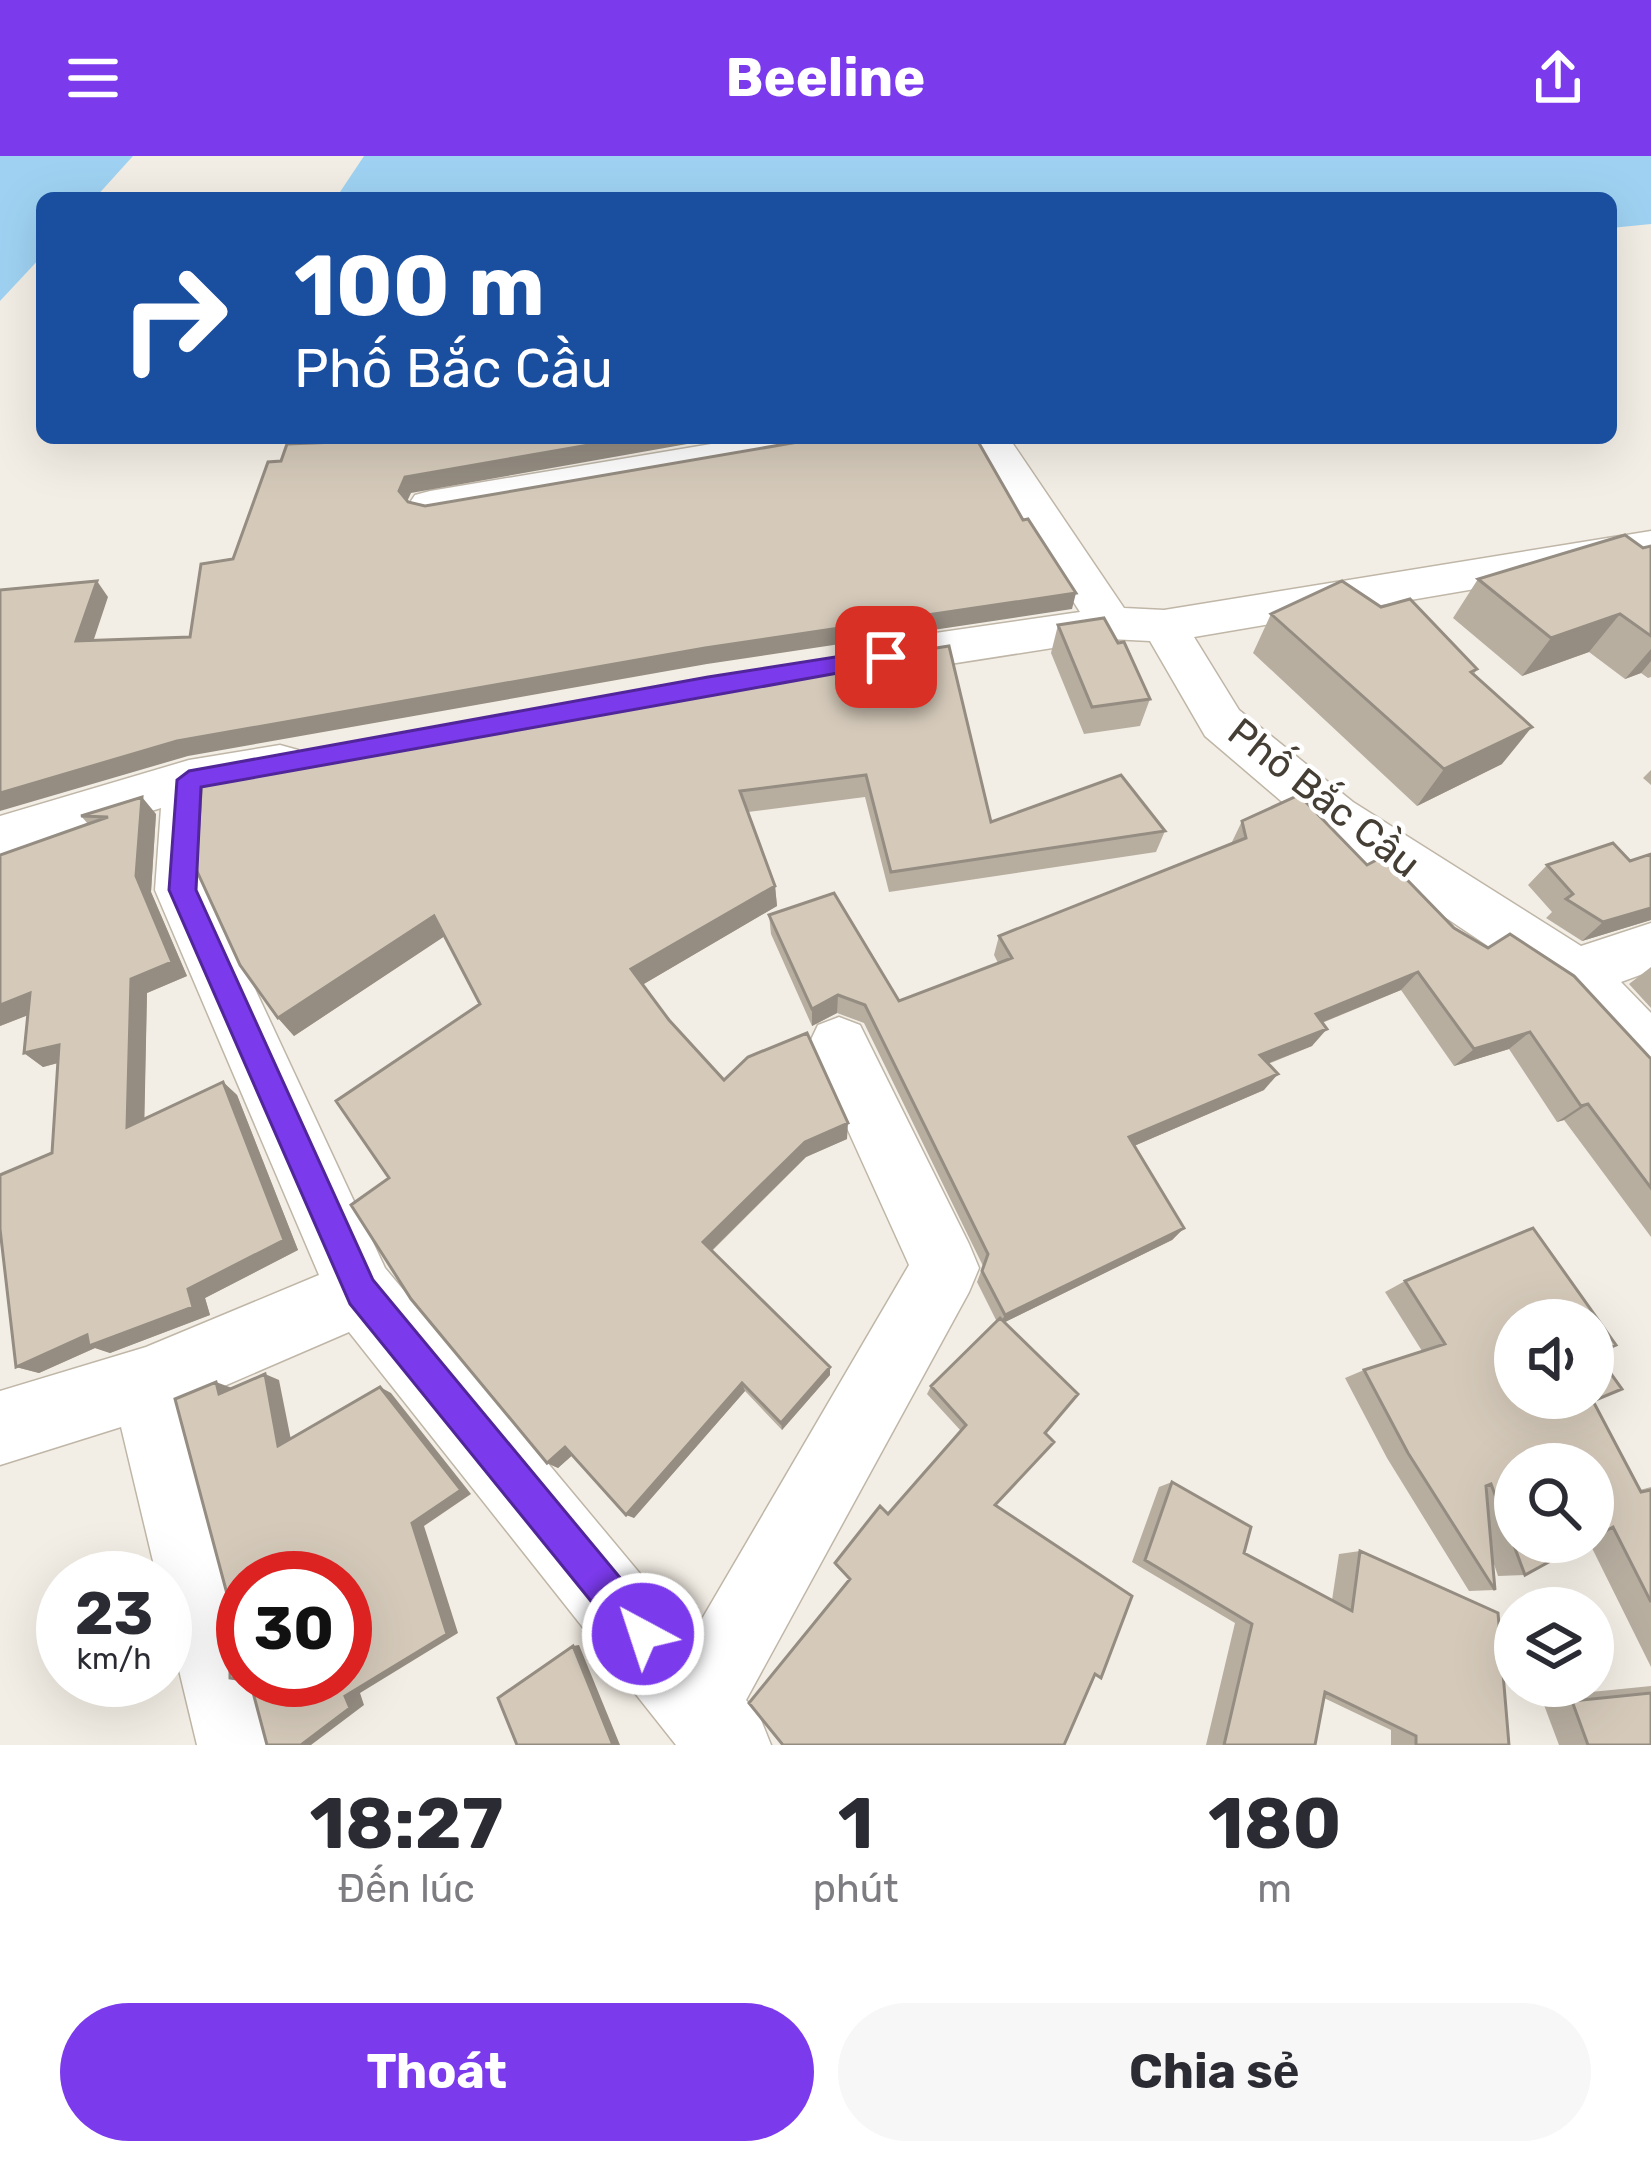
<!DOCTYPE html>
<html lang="vi">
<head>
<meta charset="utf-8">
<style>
	body { margin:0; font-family:Rubik,sans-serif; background:#f7f7f7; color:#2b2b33; height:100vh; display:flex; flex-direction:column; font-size:45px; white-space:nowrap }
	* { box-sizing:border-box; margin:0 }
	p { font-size:39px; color:#7c7c81 }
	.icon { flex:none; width:66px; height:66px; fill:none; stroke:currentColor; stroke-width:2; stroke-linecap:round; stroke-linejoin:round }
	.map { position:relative; height:1589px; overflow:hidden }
	.sheet { display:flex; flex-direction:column; background:#fff; flex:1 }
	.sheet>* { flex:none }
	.guide { position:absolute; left:36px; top:36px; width:1581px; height:252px; border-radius:18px; box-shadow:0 12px 48px #0002; background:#1a4fa0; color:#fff; overflow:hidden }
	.controls { position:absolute; left:1494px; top:1143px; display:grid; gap:24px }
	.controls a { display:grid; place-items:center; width:120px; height:120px; border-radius:50%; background:#fff; box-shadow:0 12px 48px #0002; font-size:60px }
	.speed { position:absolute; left:36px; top:1395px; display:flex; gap:24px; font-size:60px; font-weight:700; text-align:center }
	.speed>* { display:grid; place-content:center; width:156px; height:156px; border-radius:50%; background:#fff; box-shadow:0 12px 48px #0002; line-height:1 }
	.speed small { font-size:30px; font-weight:400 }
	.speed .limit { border:18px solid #d22; background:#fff; color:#111 }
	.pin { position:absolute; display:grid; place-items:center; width:102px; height:102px; color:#fff; margin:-51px; border-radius:24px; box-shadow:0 6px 18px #0006 }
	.me { position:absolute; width:132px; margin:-66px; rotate:320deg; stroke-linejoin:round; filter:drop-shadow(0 0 9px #0008) }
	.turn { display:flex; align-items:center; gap:42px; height:252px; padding:0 60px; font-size:54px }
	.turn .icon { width:156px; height:156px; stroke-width:2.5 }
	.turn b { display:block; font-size:84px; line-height:102px }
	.eta { display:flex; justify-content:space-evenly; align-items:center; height:204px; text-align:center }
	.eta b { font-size:72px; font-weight:700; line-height:84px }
	.cta { display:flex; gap:24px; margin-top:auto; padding:24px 60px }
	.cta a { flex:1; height:138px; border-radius:72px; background:#7c3aed; color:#fff; font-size:48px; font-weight:700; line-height:138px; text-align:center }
	.cta a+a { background:#f7f7f7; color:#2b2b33 }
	header { display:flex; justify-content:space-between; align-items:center; height:156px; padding:0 60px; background:#7c3aed; color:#fff; font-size:54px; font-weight:700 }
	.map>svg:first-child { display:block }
	.water { fill:#9fd2f2 }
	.pier { fill:#f3eee5 }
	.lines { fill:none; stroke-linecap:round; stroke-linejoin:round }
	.minor-casing { stroke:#bfb6a7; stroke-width:3 }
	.minor { fill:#fff; fill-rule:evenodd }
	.wall { fill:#b7aea0 }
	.shaded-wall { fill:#958d82 }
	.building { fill:#d5caba; stroke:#958d82; stroke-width:3; fill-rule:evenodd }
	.route { fill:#7c3aed; stroke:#51269a; stroke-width:3 }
	.labels { text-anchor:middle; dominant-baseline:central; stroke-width:9; stroke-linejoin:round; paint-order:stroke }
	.street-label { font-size:39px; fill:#453e34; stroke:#fff }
</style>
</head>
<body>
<header><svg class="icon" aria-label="menu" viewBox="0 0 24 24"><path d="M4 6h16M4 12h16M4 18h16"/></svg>Beeline<svg class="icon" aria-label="share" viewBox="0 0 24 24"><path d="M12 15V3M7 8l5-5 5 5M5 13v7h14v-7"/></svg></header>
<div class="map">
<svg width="1651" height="1589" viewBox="0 0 1651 1589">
	<rect width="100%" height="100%" fill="#f3eee5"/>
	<path class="water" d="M0,0H1651V68L1611,72V42H42V198L0,202Z"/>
	<path class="pier" d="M133,0H364L336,42H95Z
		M42,100V204L0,208V145Z"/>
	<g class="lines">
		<defs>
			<path id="minor" d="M747,282H838L832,290L818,294L430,361L415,357L409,348L415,339L430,335Z
				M969,282H1009L1124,452L1164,454L1651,375V403L1194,481L1239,554L1353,646L1581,790L1651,767V815L1621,826L1651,857V925L1630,917L1555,835L1315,674L1205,580L1150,485L1110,483L873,520L856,515L849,503L856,491L873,486L1080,456Z
				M280,589L298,594L305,608L298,622L214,639L209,734L385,1112L692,1480L909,1109L809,888L818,869L839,861L860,869L969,1088L979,1112L969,1136L746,1544L759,1559L771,1589H676L349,1176L187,1246L243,1450V1524H263L281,1589H197L165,1456V1422H157L121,1271L0,1309V1235L146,1191L319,1119L155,734L161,652L0,702V660L189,604Z"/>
		</defs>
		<use href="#minor" class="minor-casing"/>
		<use href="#minor" class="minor"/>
	</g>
	<path class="wall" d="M1651,390V521L1648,522L1641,517L1625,523L1589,496L1522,520L1453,462L1478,423Z
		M1271,458L1477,513L1474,518L1502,608L1417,650L1253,497Z
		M1058,469L1150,543L1140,570L1084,578L1051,497Z
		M706,528L991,666L1165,675L1156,696L889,736L865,641L748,656L775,730L777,750L642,829L669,864L724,924L847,983L806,1001L712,1095L830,1219L782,1274L745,1235L634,1362L572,1299L558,1312L547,1307L389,1022L480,848L444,780L294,880L278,862Z
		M1651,614V629L1643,622Z
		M156,658L151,736L187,820L147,837L144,962L223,926L237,939L298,1094L205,1142L210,1159L110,1197L95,1192L39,1217L16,1211L52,997L57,907L43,911L24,897L28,859L0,870V699L88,668L81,660Z
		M1242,665L1367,709L1454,772L1651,903V1081L1564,964L1557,966L1509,893L1454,910L1401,834L1322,867L1312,890L1268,908L1264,934L1134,990L1184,1072L1172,1084L1005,1166L1045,1277L995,1349L1101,1522L849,1424L835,1409L888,1358L961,1275L927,1238L931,1230L997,1166L977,1126L983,1110L864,867L837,857L812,870L771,778L769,759L899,845L998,807L994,799L999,780L1231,688Z
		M1630,705L1651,764L1582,785L1546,762L1552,756L1528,729L1547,709Z
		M1651,811V852L1629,828Z
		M1405,1125L1596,1197L1593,1245L1640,1334L1651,1331V1511L1589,1386H1593V1308L1525,1419L1498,1420L1493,1405L1495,1434L1469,1435L1387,1302L1345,1222L1364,1214L1422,1195L1385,1136Z
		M1172,1326L1244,1397L1332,1444L1339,1398L1360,1395L1509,1589H1391V1574L1324,1542L1315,1589H1206L1235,1467L1132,1406L1159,1331Z
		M1651,1530V1589H1559L1541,1541Z"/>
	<path class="shaded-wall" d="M629,282H721L411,337L405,350L399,335L405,321Z
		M97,425L108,441L88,501L76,485Z
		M1076,437L1072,453L707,508L188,600L0,655V637L177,585L705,492Z
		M1620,458L1589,496L1522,520L1551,482Z
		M1651,493V505L1641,517L1625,523Z
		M1532,571L1502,608L1417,650L1444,613Z
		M142,641L156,658L151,736L187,820L147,837L144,983L127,971L131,823Z
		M775,730L777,750L637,832L631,813Z
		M1651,752V764L1582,785L1603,766Z
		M434,760L445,780L294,880L278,862Z
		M1418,816L1401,834L1301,875L1316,858Z
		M30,837L49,851L0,870V849Z
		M838,839L837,857L812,870V853Z
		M1327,873L1312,890L1246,916L1260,899Z
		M1530,876L1509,893L1454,910L1474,893Z
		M59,889L77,902L43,911L24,897Z
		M1278,918L1264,934L1120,996L1129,981Z
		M223,926L237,939L298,1094L205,1142L210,1159L110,1197L95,1192L39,1217L16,1211L188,1133Z
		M1588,948L1564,964L1557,966L1581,950Z
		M848,967L847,983L806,1001L707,1099L703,1086L805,986Z
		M1184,1072L1172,1084L999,1169L1005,1159Z
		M830,1211V1219L782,1274L781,1267Z
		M265,1218L279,1224L293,1294L278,1290Z
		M216,1226L232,1232L235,1244L219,1238Z
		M742,1227L745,1235L634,1362L626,1359Z
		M380,1231L391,1237L471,1338L424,1370L458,1477L360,1537L364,1549L311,1589H301L345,1540L412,1367Z
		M565,1291L575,1297L558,1312L547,1307Z
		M579,1489L620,1589H613L573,1490Z"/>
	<path class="building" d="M439,282H629L405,321L399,335L408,346L425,350L821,282H976L1023,364L1028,363L1076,437L705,492L177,585L0,637V434L97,425L76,485L190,481L201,408L233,403L268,306L281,305L287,288Z
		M1625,379L1643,392L1651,390V480L1620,458L1551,482L1478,423Z
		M1342,425L1381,451L1410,443L1477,513L1471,516L1532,571L1444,613L1271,458Z
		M1104,462L1118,487L1124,486L1150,543L1092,551L1058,469Z
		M949,490L991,666L1121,619L1165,675L891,716L866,619L740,635L775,730L631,813L669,864L724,924L748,901L807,877L848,967L805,986L703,1086L830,1211L781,1267L742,1227L626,1359L565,1291L547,1307L411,1143L351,1049L389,1022L336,945L480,848L434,760L278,862L240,809L196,713L202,621L706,528Z
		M1299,639L1367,709L1384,700L1454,772L1488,792L1510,778L1574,820L1651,903V1032L1588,948L1581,950L1530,876L1474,893L1418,816L1316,858L1327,873L1260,899L1278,918L1129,981L1184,1072L1005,1159L982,1115L988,1098L865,849L838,839L812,853L769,759L834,737L899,845L1012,802L999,780L1246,682L1242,665Z
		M142,641L136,720L172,806L131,823L127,971L223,926L284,1084L188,1133L193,1151L89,1190L87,1179L16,1211L0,1073V1019L52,997L59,889L24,897L30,837L0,849V699L108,661L81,660Z
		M1613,687L1630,705L1651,698V752L1603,766L1566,743L1573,738L1547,709Z
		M1533,1072L1616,1189L1596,1197L1622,1233L1593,1245L1641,1336L1651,1334V1446L1613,1371L1593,1382V1308H1515V1386H1585L1525,1419L1491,1328L1486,1330L1495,1434L1408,1297L1364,1214L1445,1188L1405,1125ZM1515,1164H1593V1242H1515Z
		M1000,1162L1078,1238L1045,1277L1054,1286L995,1349L1132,1440L1101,1522L1095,1518L1064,1589H783L749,1547L850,1423L835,1407L880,1350L888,1358L966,1269L931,1230Z
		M265,1218L278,1290L380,1231L461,1334L412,1367L447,1478L345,1540L350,1552L301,1589H267L250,1525L244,1524H345V1422H243V1524L230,1522V1449L175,1243L216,1226L219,1238Z
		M1172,1326L1251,1371L1244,1397L1352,1455L1360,1395L1498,1457L1509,1589H1416V1580L1325,1536L1315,1589H1224L1252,1468L1145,1404Z
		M573,1490L613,1589H517L498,1542Z
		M1651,1537V1589H1588L1572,1545Z"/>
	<path class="route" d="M886,493L898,501L894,507L201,631L196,734L373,1124L656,1465L662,1478L656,1492L643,1498L629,1492L350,1148L169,734L177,624L189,615L708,521Z"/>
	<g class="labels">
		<g class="street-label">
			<text transform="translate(1324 642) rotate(38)">Phố Bắc Cầu</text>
		</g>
	</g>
</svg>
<div class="controls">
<a><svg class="icon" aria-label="sound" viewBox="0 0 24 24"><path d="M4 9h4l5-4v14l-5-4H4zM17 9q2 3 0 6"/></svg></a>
<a><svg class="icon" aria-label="search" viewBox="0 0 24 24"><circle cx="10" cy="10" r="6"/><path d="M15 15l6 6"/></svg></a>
<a><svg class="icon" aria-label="layers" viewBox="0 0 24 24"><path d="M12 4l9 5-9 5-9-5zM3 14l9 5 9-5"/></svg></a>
</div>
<div class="speed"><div>23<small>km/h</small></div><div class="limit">30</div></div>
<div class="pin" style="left:886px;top:501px;background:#d93025"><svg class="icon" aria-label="arrive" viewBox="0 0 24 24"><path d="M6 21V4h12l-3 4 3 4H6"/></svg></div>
<svg class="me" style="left:643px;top:1478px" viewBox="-20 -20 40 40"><circle r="17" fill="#7c3aed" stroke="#fff" stroke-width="3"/><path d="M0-11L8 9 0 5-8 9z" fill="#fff"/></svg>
<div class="guide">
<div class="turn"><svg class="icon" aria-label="right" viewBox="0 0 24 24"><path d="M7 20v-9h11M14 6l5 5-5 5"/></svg><div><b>100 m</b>Phố Bắc Cầu</div></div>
</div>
</div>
<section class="sheet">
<div class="eta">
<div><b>18:27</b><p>Đến lúc</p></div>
<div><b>1</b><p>phút</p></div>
<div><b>180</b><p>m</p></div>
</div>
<div class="cta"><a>Thoát</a><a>Chia sẻ</a></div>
</section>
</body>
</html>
